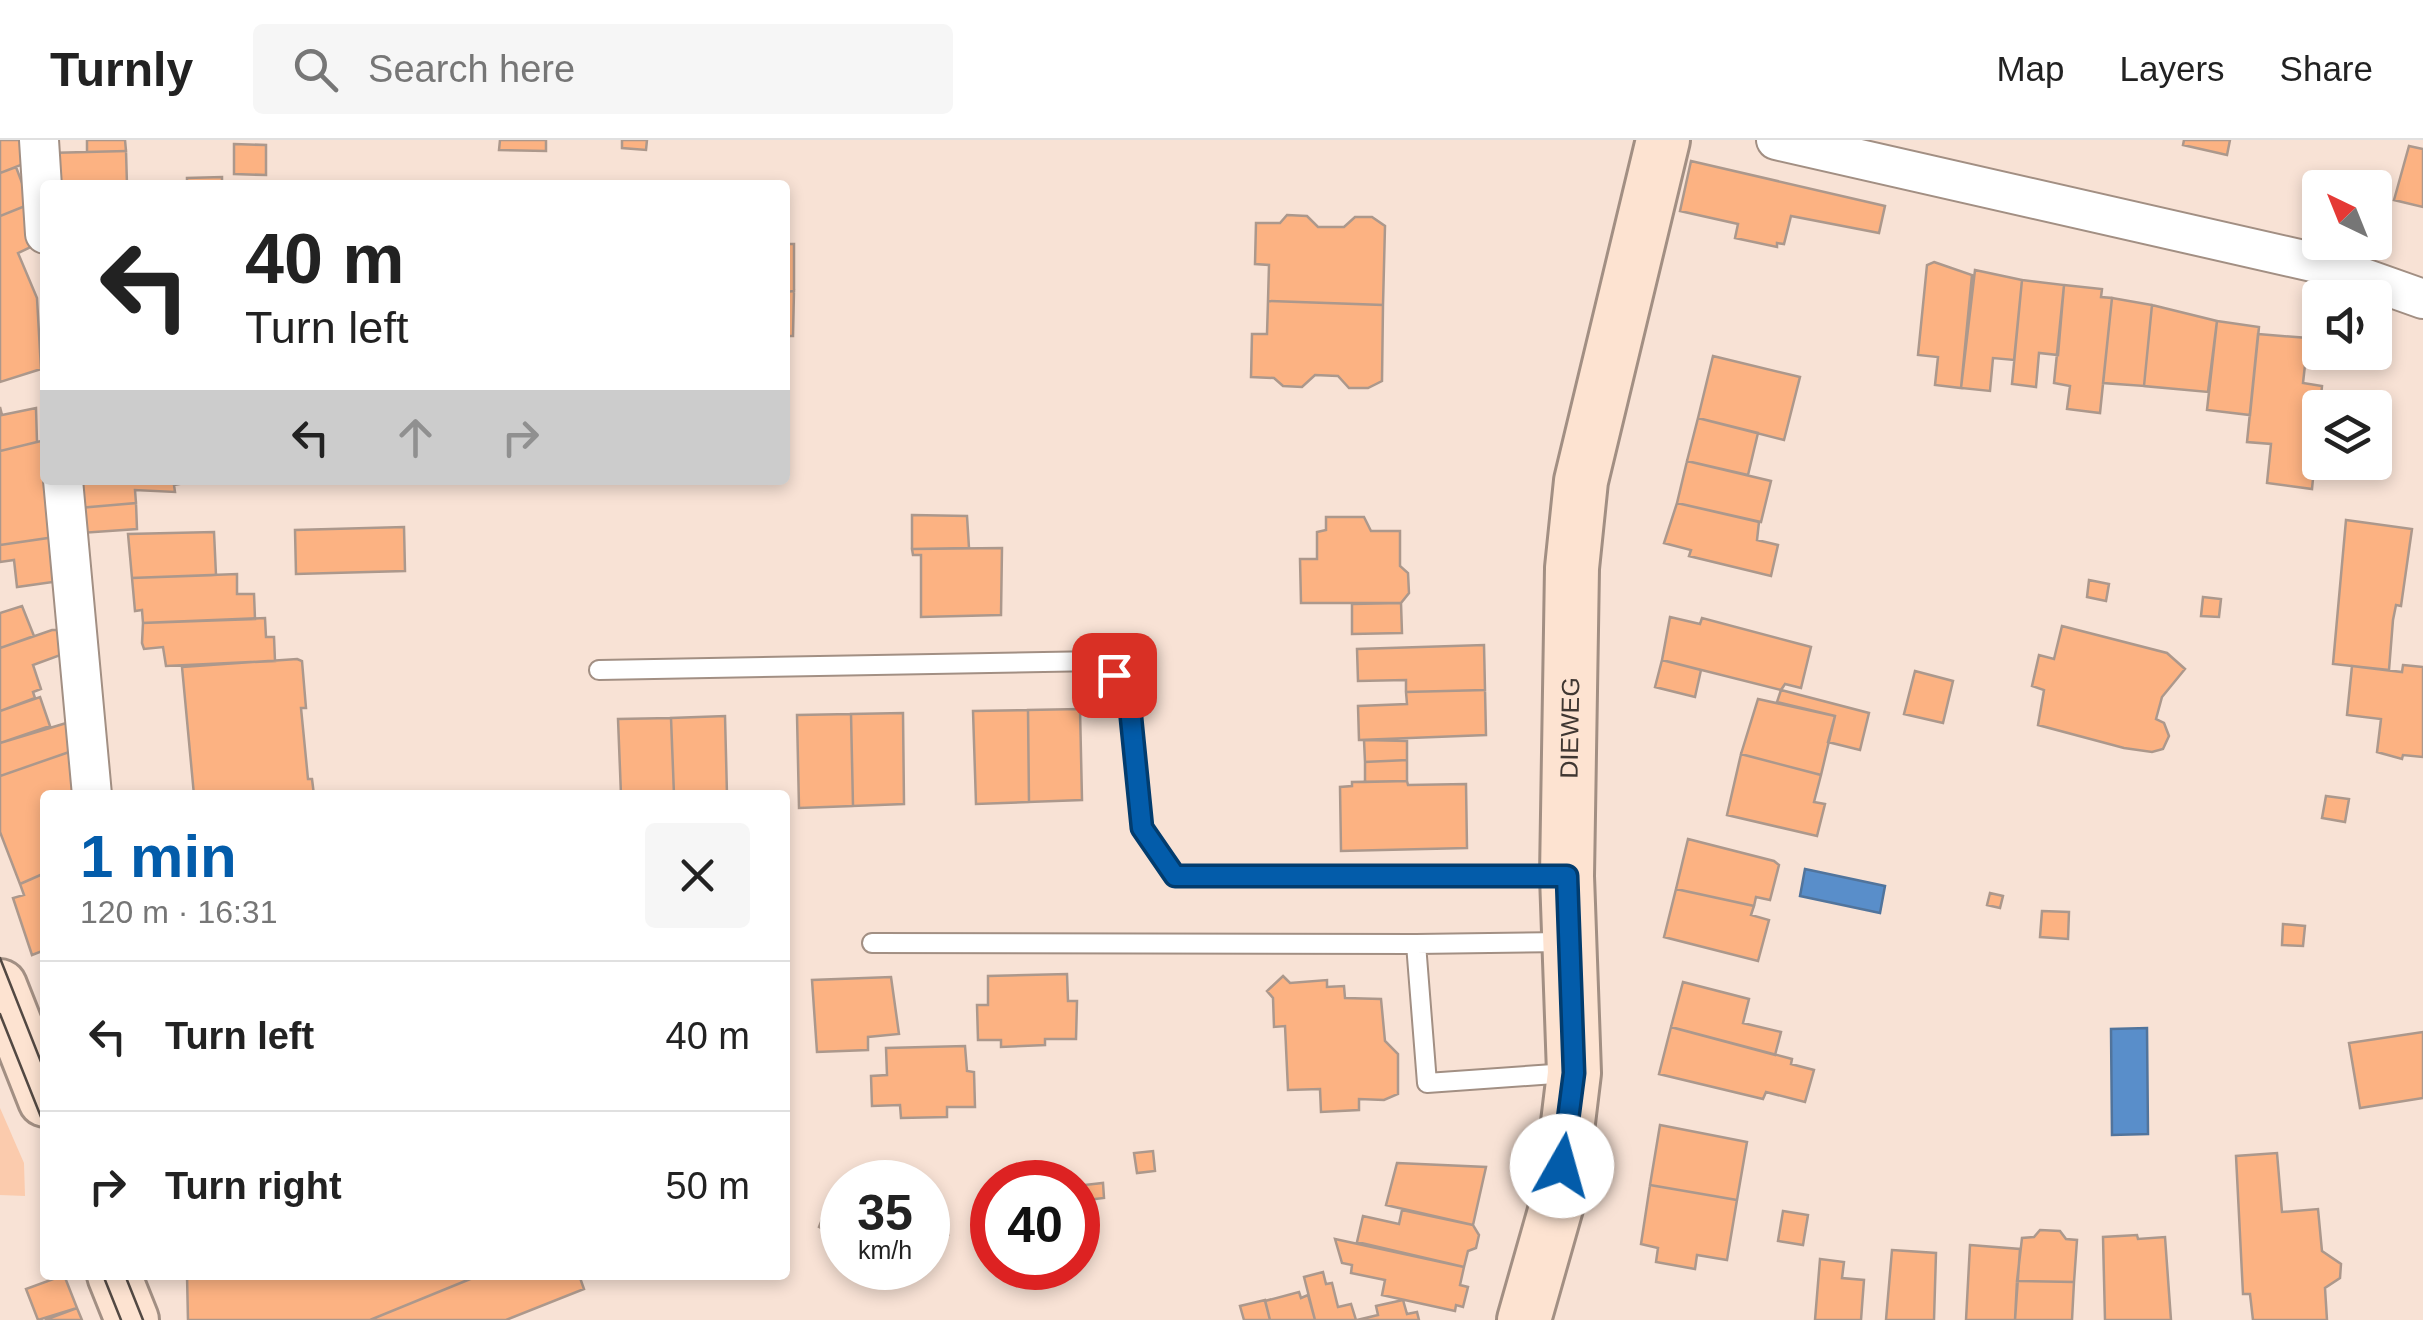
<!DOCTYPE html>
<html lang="en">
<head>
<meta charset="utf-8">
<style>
	body { margin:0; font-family:Arial,sans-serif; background:#f6f6f6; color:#222; height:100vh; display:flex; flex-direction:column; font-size:38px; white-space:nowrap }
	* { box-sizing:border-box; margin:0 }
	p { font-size:32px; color:#767676 }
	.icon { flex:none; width:55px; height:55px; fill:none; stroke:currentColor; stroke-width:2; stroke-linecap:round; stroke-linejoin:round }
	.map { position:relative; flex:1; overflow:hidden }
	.sheet { position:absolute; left:40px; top:650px; width:750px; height:490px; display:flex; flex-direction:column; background:#fff; border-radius:10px; box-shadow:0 5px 15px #0003 }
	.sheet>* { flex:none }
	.banner { position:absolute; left:40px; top:40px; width:750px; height:305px; border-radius:10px; box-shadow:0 5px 15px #0003; background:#fff; color:#222; overflow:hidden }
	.needle { width:65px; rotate:317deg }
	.fabs { position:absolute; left:2302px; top:30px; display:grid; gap:20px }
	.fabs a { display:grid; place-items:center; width:90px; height:90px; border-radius:10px; background:#fff; box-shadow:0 5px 15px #0003; font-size:50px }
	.speed { position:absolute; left:820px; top:1020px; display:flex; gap:20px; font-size:50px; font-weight:700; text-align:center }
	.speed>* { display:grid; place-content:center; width:130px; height:130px; border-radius:50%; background:#fff; box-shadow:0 5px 15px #0003; line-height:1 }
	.speed small { font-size:25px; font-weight:400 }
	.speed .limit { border:15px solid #d22; background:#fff; color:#111 }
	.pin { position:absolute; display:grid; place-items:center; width:85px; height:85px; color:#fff; margin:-42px; border-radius:20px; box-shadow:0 5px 15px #0006 }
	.me { position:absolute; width:110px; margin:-55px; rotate:7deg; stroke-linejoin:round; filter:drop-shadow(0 0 8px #0008) }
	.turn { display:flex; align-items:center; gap:35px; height:210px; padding:0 40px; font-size:45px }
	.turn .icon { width:130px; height:130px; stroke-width:2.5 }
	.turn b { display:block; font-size:70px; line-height:85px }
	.lanes { display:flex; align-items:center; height:95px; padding:0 40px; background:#0003; justify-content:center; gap:50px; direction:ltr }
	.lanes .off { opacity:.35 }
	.round { display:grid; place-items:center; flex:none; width:105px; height:105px; border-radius:10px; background:#f6f6f6 }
	.summary { display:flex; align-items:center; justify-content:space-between; height:170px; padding:0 40px }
	h1 { font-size:60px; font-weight:600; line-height:75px; color:#035caa }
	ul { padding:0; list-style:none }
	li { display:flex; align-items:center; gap:30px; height:150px; padding:0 40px; border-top:2px solid #e0e0e0 }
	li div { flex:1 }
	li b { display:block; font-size:38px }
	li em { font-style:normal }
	header { display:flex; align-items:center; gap:60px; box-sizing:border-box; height:140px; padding:0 50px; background:#fff; border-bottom:2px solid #e0e0e0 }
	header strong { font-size:48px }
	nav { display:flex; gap:55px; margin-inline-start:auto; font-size:35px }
	.search { width:700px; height:90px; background:#f6f6f6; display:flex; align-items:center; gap:25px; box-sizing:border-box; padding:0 35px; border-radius:10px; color:#767676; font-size:38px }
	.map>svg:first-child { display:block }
	.green { fill:#fbcbad }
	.water { fill:#598eca; stroke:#51749c; stroke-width:2.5 }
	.building { fill:#fcb282; stroke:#ac988c; stroke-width:2.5 }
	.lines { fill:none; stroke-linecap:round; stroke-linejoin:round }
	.lane-casing { stroke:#a28f83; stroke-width:22 }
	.street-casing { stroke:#a28f83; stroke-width:42 }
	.secondary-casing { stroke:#a28f83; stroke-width:58 }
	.lane { stroke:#fff; stroke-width:18 }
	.street { stroke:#fff; stroke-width:38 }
	.secondary { stroke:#fde3d1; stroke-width:52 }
	.tram { stroke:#534943; stroke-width:2.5 }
	.route-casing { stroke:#023c6e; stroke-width:25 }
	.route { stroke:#035caa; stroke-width:18 }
	.labels { text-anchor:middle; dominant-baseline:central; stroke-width:8; stroke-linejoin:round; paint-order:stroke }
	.street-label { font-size:25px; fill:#3f3732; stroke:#fef2ea }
</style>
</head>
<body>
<header>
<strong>Turnly</strong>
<div class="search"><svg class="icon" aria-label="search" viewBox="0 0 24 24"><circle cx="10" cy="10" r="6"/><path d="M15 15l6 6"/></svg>Search here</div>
<nav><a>Map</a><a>Layers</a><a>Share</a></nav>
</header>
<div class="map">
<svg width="2423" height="1180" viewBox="0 0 2423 1180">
	<rect width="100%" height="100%" fill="#f8e2d5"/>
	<path class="green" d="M0,968L24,1023L25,1056L0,1055Z"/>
	<path class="water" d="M1805,729L1885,746L1880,773L1800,756Z
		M2147,888L2148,994L2112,995L2111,889Z"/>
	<path class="building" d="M0,0H21L26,23L0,33Z
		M87,0H125L126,11L87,12Z
		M500,0H546V11L499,10Z
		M622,0H647L646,10L622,8Z
		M2184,0H2230L2227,15L2183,5Z
		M234,4L266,5V35L234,34Z
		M2409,6L2423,9V67L2394,60Z
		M126,11L127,45H50L48,13Z
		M1691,21L1885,66L1879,93L1791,76L1784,104L1777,103V107L1735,98L1738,84L1680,71Z
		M16,27L30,64L0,76V33Z
		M222,37V45H187V38Z
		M30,64L33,106L18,113L37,158L41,229L0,242V76Z
		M1287,75L1307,76L1318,87H1344L1355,77H1372L1385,86L1383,165L1268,161L1269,125L1255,124L1256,83H1280Z
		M785,104H794V151L785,152Z
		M1934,122L1972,135L1961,248L1935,245L1938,217L1918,215L1927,125Z
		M1975,130L2022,140L2014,220L1993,218L1990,251L1961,248Z
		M2022,140L2064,145L2058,215L2039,213L2036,247L2012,244Z
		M2064,145L2102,149L2101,157L2112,158L2100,273L2067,269L2070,246L2054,243Z
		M794,151L793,196H785V152Z
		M2112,158L2152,165L2144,246L2103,243Z
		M1268,161L1383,165L1382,241L1368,248H1349L1338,236L1315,235L1302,247L1283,246L1274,238L1251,237L1252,194H1267Z
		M2152,165L2217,181L2208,252L2144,246Z
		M2217,181L2259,187L2250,275L2207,270Z
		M2258,194L2308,198L2303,243L2322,246L2312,349L2267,343L2271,304L2247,302Z
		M1713,216L1800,237L1784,300L1698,278Z
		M0,267L2,275L36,268L37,302L0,311Z
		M1698,278L1758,293L1748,335L1687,321Z
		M45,300V340L55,397L0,405V311Z
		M1687,321L1771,341L1761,382L1677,363Z
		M200,340L174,345L175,352L135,350L136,363L79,368L77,341Z
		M136,363L137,389L81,393L79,368Z
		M1677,363L1759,382L1757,400L1778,405L1771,436L1689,416L1691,410L1664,403Z
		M912,375L967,376L969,408L912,409Z
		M1326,377H1364L1371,391H1400V426L1408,433L1409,453L1401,463H1301L1300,419H1317V392L1326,390Z
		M2346,380L2412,389L2401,466L2396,465L2393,480L2389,530L2333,524Z
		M404,387L405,431L296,434L295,390Z
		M214,392L216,435L132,438L128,394Z
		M55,397L60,441L17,447L14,420L0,422V405Z
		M1002,408L1001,475L921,477V415H913L912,409Z
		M237,434V454H254L255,479L143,483L142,470L135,471L132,438Z
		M2089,440L2109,444L2106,461L2087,457Z
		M2203,457L2221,459L2219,477L2201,476Z
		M1401,463L1402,493L1352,494V464Z
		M22,466L34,496L0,508V473Z
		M1670,477L1700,484L1702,478L1811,507L1801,548L1785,544L1781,550L1662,520Z
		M265,478L266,497H274L275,521L166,526L163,507L144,509L142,503L143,483Z
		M2062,486L2167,513L2185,529L2162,557L2156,579L2164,583L2169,596L2163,609L2152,612L2124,608L2038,585L2044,550L2032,546L2039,515L2054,519Z
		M52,490H64L66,513L33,525L41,549L33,552L35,558L0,571V508Z
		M1484,505L1485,550L1406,552V540L1358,541L1357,509Z
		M297,519L302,521L306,568H301L308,639H312L314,655H194L182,527Z
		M1662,520L1701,530L1695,557L1655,547Z
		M2403,525L2423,527V617L2403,615L2402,619L2377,612L2381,579L2347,575L2352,526L2402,532Z
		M1915,531L1953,541L1943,583L1904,574Z
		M1485,550L1486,595L1359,600L1358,566L1407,564L1406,552Z
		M1781,550L1869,573L1860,610L1828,602L1835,576L1777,562Z
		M40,557L50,586L0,603V571Z
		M1758,559L1835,576L1821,635L1741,614Z
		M1080,569L1082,660L1029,662L1028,570Z
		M1028,570L1029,662L976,664L973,571Z
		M903,573L904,664L853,666L851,574Z
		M851,574L853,666L799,668L797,575Z
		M725,576L727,655H674L671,578Z
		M671,578L674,655H621L618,579Z
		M73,581L75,610L0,636V603Z
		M1364,600L1407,601V620L1365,622Z
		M75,610L79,655H45V733L20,744L0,692V636Z
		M1741,614L1821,635L1814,662L1825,664L1817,696L1727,675Z
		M1407,620V641L1365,642V622Z
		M1407,641L1408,645L1466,644L1467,708L1341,711L1340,647L1352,646V642Z
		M2326,656L2349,659L2345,682L2322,678Z
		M1688,699L1774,721L1779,725L1770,760L1756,757L1754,766L1676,749Z
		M45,733V810L32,815L13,758L24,755L20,744Z
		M1676,749L1754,766L1751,775L1769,780L1758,821L1664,797Z
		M1990,753L2003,756L2000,768L1987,765Z
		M2042,771L2069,772L2068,799L2040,797Z
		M2283,784L2305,786L2303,806L2282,805Z
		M1067,834L1068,861H1077L1076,899H1045V905L1001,907V900H978L977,865H988V836Z
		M1283,836L1290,843L1327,840V847L1344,846L1345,858L1381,859L1385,901L1398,914V954L1384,960L1359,959V970L1321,972L1320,949L1288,950L1285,886L1274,887L1273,858L1267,851Z
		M891,837L899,894L868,897V910L817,912L812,840Z
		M1683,842L1749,859L1743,883L1781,892L1775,915L1671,887Z
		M1671,887L1792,919L1791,924L1814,930L1805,962L1766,952L1763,959L1659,934Z
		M2423,892V958L2360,968L2349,903Z
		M965,906L967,931L974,932L975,967H947V977L901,978L900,965L872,966L871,936L887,935L886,908Z
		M1660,985L1747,1002L1737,1060L1650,1045Z
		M1153,1011L1155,1031L1137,1033L1134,1013Z
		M2277,1013L2282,1072L2318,1069L2322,1111L2341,1124L2340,1138L2325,1148L2327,1180H2253L2250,1154H2243L2236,1016Z
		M1397,1023L1486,1027L1473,1085L1386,1065Z
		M1103,1043L1104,1058L1086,1060L1084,1045Z
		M1650,1045L1737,1060L1727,1120L1697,1115L1695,1129L1656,1122L1658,1108L1641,1104Z
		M937,1052L948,1095L928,1101V1055Z
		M842,1061V1099L819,1087L829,1062Z
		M1402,1070L1473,1085L1479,1095L1476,1108L1468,1111L1464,1127L1357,1102L1363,1076L1399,1084Z
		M1783,1071L1808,1075L1803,1105L1778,1101Z
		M2040,1090L2060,1091L2066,1099L2077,1100L2074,1142L2017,1141L2022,1098L2034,1097Z
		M2137,1095L2138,1099L2165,1097L2171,1180H2105L2103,1097Z
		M1335,1099L1464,1127L1460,1145L1468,1147L1463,1167L1456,1165L1455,1171L1382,1155L1385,1140L1351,1133L1352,1125L1342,1123Z
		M1970,1105L2020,1109L2015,1180H1966Z
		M1892,1110L1936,1113L1934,1180H1886Z
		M1820,1119L1844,1122L1842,1138L1864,1140L1861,1180H1815Z
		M1323,1132L1326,1144L1332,1143L1338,1167L1351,1164L1356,1180H1315L1304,1137Z
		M64,1135L77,1168L38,1180L26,1149Z
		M187,1135H480L370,1180H188Z
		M480,1135H579L584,1149L506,1180H370Z
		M2017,1141L2074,1142L2072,1180H2015Z
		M1299,1152L1301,1158L1308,1155L1315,1180H1270L1265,1161Z
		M1265,1160L1270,1180H1244L1240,1166Z
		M1403,1160L1407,1174L1417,1172L1419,1180H1357L1378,1175L1376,1166Z
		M77,1168L82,1180H45Z"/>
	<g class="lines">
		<defs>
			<path id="lane" d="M599,530L1099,521L1129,548L1142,688L1175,736H1561
				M872,803L1416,804L1427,943L1568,933
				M1416,804L1565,802"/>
			<path id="street" d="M39,0L45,94
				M1776,0L2330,126L2423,159
				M63,340L92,655"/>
			<g id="secondary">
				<path d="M0,846L45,960"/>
				<path d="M114,1135L132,1180"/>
				<path id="s1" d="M1524,1180L1559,1057L1574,933L1567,736L1572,428L1581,341L1663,0"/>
			</g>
		</defs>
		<use href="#lane" class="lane-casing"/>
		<use href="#street" class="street-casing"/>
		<use href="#secondary" class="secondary-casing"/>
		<use href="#lane" class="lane"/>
		<use href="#street" class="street"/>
		<use href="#secondary" class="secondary"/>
		<path class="tram" d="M0,818L45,932
			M0,874L45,987
			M103,1135L121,1180
			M125,1135L143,1180"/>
	</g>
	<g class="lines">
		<defs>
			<path id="route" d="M1114,535L1128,548L1142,688L1175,736H1567L1574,933L1562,1026"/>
		</defs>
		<use href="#route" class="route-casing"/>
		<use href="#route" class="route"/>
	</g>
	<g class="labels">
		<g class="street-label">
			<text stroke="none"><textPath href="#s1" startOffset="598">DIEWEG</textPath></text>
		</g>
	</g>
</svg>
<div class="fabs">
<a><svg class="needle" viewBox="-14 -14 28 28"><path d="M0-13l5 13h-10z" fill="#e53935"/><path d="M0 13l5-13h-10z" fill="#767676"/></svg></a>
<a><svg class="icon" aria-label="sound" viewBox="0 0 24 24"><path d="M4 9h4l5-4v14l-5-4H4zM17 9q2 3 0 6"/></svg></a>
<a><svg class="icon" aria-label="layers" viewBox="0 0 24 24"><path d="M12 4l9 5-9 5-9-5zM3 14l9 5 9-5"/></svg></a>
</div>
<div class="speed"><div>35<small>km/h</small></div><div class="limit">40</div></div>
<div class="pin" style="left:1114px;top:535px;background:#d93025"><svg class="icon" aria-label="arrive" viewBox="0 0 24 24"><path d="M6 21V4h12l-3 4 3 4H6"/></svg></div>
<svg class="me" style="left:1562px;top:1026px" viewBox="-20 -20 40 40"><circle r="19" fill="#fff"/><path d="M0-13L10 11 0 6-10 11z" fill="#035caa"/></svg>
<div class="banner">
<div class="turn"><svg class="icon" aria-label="left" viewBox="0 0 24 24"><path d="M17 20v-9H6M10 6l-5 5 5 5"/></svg><div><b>40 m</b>Turn left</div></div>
<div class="lanes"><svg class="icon" aria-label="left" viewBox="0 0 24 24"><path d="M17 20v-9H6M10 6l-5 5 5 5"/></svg><svg class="icon off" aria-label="ahead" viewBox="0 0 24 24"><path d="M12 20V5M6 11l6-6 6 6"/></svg><svg class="icon off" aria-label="right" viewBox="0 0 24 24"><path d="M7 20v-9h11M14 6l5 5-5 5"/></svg></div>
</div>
<section class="sheet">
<div class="summary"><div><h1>1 min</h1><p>120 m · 16:31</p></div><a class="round"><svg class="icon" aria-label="close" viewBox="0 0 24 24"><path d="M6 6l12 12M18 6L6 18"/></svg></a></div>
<ul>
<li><svg class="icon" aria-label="left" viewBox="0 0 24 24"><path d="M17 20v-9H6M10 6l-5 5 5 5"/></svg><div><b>Turn left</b></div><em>40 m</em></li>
<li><svg class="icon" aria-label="right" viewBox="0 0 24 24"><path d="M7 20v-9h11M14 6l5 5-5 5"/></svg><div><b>Turn right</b></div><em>50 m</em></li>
</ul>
</section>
</div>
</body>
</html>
